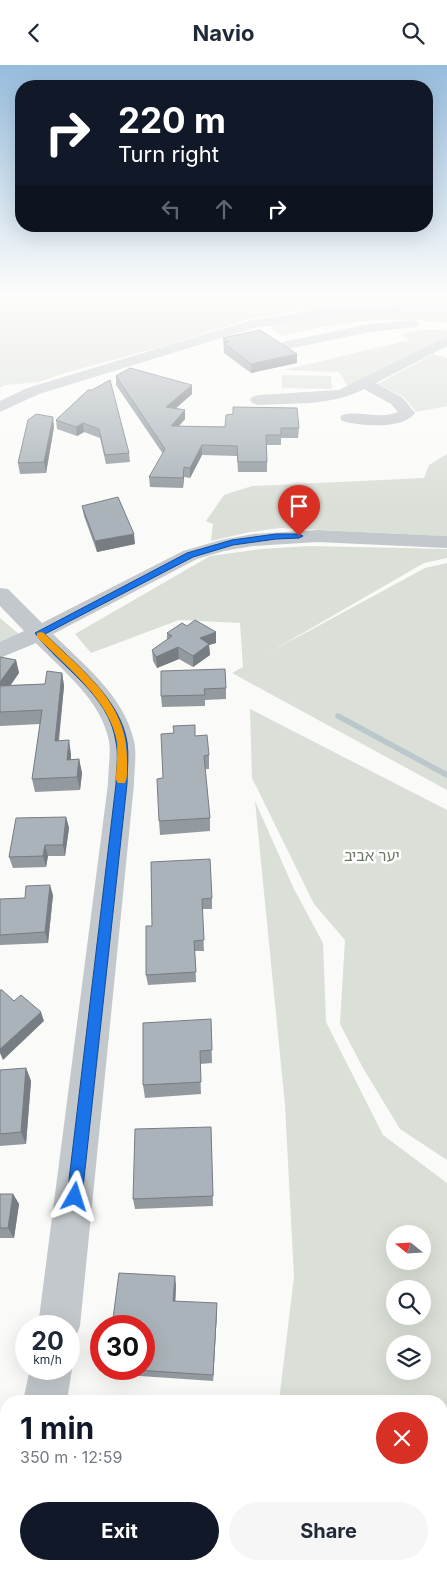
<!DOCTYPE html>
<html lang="en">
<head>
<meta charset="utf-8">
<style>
	body { margin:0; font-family:Inter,"Noto Sans Hebrew",sans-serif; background:#f6f6f7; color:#1f2937; height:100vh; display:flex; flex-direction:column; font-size:19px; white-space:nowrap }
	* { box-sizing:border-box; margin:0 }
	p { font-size:16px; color:#747a83 }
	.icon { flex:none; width:28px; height:28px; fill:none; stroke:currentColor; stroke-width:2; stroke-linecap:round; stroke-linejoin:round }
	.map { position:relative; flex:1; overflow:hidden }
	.drawer { position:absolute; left:0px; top:1330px; width:448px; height:175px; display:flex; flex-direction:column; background:#fff; border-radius:20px 20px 0 0; box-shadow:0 5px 20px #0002 }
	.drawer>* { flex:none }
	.top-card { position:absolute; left:15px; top:15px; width:418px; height:152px; border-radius:20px; box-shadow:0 5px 20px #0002; background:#111827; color:#fff; overflow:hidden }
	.needle { width:32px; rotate:288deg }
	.tools { position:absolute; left:386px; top:1160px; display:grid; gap:10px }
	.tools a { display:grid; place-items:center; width:45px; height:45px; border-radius:50%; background:#fff; box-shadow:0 5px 20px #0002; font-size:25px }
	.speed { position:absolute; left:15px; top:1250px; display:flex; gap:10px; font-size:25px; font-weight:700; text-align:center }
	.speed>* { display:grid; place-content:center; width:65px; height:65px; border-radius:50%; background:#fff; box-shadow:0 5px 20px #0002; line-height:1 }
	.speed small { font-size:12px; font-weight:400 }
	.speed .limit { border:8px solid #d22; background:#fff; color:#111 }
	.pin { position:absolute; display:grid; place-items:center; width:42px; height:42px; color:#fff; margin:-51px -21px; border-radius:50% 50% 50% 0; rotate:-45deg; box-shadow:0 0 5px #0007 }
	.pin .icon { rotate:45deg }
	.me { position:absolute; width:55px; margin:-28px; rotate:6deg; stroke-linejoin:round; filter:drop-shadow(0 0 4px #0008) }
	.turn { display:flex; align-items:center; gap:18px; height:105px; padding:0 20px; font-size:22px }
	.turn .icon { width:65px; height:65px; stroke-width:2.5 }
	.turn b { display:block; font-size:35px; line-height:42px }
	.lanes { display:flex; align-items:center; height:48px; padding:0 20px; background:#0003; justify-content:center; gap:25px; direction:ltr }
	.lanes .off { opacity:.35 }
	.round { display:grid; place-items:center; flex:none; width:52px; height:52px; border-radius:26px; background:#f6f6f7 }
	.head { display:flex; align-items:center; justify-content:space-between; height:85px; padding:0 20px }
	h1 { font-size:30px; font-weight:700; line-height:38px; color:#111827 }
	.cta { display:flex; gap:10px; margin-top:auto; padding:10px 20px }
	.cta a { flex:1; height:58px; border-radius:30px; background:#111827; color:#fff; font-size:20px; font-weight:700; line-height:58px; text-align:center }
	.cta a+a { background:#f6f6f7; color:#1f2937 }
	header { display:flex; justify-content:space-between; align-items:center; height:65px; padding:0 20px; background:#fff; font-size:22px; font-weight:700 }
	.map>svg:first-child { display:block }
	.green { fill:#dadfd7; fill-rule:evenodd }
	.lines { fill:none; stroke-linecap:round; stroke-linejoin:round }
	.stream { stroke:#bbc7cb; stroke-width:5.5 }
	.minor { fill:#c3c8cc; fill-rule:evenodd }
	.wall { fill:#929a9f }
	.shaded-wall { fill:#777d82 }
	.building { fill:#aab3b9; stroke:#777d82 }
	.route { fill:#1a73e8; stroke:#114b97 }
	.slow { fill:#f59e0b }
	.labels { text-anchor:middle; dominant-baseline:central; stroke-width:5; stroke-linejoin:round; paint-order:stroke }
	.park-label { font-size:15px; fill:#687a64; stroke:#fff }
</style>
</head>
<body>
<header><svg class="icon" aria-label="back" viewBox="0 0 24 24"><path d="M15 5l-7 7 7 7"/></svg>Navio<svg class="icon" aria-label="search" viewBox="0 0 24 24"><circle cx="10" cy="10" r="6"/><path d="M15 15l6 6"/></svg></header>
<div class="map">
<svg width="447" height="1505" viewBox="0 0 447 1505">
	<rect width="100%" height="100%" fill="#fafaf8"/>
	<path class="green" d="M0,232H447V236L322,243L248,254L175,278L61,309L39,317L5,320L0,323Z
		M447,244V258C389,250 339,257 282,271L267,260L333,250Z
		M434,264L447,266V271L349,323L339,307L284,305L409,275L403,271L406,267Z
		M433,289L447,293V341L416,347L404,332L378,319Z
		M282,310L331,311L332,324L282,323Z
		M447,389V471L280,463L250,467L211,476L213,459L206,456L224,430L252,421L424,413L429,400Z
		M309,481L447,484V493L424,498L270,587L425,503L447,498V725L232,608L243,602L240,558L179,555L91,588L75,569L210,491L262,484Z
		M0,553L20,570L0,578Z
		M250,644L447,745V1095L400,1064L363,1003L340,959L345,875L314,839L252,713Z
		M255,736L294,824L323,878L326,957L383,1070L447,1118V1447L441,1451V1336H279L294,1212L285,1040ZM395,1169H422V1196H395ZM395,1224H422V1251H395ZM395,1279H422V1306H395Z
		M256,1499H394L393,1505H254Z"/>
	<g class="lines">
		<path class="stream" d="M338,651L447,710"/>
		<path class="minor" d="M447,237V245L340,249L254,263L39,329L0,347V336L27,323L252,255L340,241Z
			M412,255L417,256L419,259L417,262L370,267L288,284L283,283L281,280L283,277L288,276L370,259Z
			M447,271V281L376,318L403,333L415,348C403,365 360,361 342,356L340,353L342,350C360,345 380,355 398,347L391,339L364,324C332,341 294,338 258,340L252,338L250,335L252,332L258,330L339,325Z
			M317,465L447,471V483L317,477L253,481L224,486L197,494L53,569C85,601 124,631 134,676C137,689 134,706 134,719L80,1261L74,1276L69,1278V1261H38L108,719C108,706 111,689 109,676C101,635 64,607 36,578L0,593V577L24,566L0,541V523L8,524L42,558L183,486L221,475L253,469Z
			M69,1295L72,1304L67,1336H23L30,1304H69Z
			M6,1475V1499H31L29,1505H0V1478Z"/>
	</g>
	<path class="wall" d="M223,273L297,298L251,308L224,288Z
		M116,311L192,329L176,343L185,345V354L179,361L299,363L298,373H281V380H266L267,397V407H238L237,391L202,390L190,413L184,412L183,423L150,422L149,412L163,389L116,320Z
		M88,325L129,388L130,397L106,399L100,373L84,367L77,371L57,364L56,355Z
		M54,362L46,408L20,409L18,398Z
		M82,441L135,479L97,487L84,451Z
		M167,568L216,578L209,580L210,590L193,602L179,594L157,603L153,596L152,585L167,575Z
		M0,592L16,595L19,608L11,620L45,619L62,608L64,621L59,676L71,689V695L79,694L82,708L80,725L35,727L32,714L40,659L0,661Z
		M161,606L226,623V634L205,635V641L162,642L161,631Z
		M174,668L195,671L209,690V704H205L210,753V766L160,770L159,756L163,713Z
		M66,752L69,763L65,791H48L46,802L13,803L9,792Z
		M151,797L212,833V844H202L204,886H195L196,917L148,920L146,910L152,861Z
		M53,830L48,878L0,880V834L25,833Z
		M211,954L212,998L200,999L201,1029L145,1033L143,1020Z
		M26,1003L31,1016L26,1079L0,1081V1005Z
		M211,1062L213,1141L135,1144L133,1134Z
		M0,1129H13L19,1139L14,1173H0V1176Z
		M176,1220L175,1236L217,1246L213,1316L111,1309L107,1304H144Z"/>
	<path class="shaded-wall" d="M297,289V298L251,308V299Z
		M192,320V329L167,351L166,342Z
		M185,345V354L171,370V361Z
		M53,352L54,362L46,408L44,397Z
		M83,358L84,367L77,371L76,362Z
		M202,380V390L190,413V403Z
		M184,402V412L183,423V413Z
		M134,469L135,479L97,487L95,476Z
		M216,567V578L209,580L210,590L193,602V591L200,573Z
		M178,582L179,594L157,603L156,592Z
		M16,595L19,608L0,634V617Z
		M62,608L64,621L57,689L55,676Z
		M69,675L71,689L69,708L67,695Z
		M79,694L82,708L80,725L77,712Z
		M66,752L69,763L65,791L63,780Z
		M45,780L48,791L46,802L43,791Z
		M50,820L53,830L48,878L45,867Z
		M41,947L44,956L3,995L0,988V984Z
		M26,1003L31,1016L26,1079L21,1067Z
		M13,1129L19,1139L14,1173L8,1163Z
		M175,1211L176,1220L175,1244L173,1236Z
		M217,1238V1246L213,1316V1310Z
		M115,1499H119L118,1505H114Z"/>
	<path class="building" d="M260,265L297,289L251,299L224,278L229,277L223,273Z
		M130,303L192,320L166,342L185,345L171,361L225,362L226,350L233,349V342L297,343L299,363H281V370H266L267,397H238L237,381L202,380L190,403L184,402L183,413L149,412L165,384L116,311Z
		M110,315L129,388L105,390L99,364L83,358L76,362L56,355L88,325H92Z
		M36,349L53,352L44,397L18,398L28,355Z
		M118,432L134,469L95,476L82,441Z
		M195,555L216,567L200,573L209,579L193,591L178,582L156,592L152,585L172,571L167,568L182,558L187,561Z
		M0,592L16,595L0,617Z
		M225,604L226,623L204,624L205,630L161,631V606Z
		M47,606L62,608L55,676L69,675L67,695L79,694L77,712L32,714L42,645L0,647V621L45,619Z
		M195,660V671L207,670L209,690L204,691L210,753L159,756L157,714L163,713L161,669L174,668L173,661Z
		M66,752L63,780H45L43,791L9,792L16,753Z
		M210,794L212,833L202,834L204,875L194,876L196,907L146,910V861H152L151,797Z
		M50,820L45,867L0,870V834L25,833L26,821Z
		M0,925H2L14,936L21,930L41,947L0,984Z
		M211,954L212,985L200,986L201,1017L143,1020V958Z
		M26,1003L21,1067L0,1069V1005Z
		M211,1062L213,1131L133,1134L135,1064Z
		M0,1129H13L8,1163H0Z
		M119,1208L175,1211L173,1236L217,1238L213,1310L119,1304H144V1261H112Z
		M65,1499H115L114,1505H64Z"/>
	<linearGradient id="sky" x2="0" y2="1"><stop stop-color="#96bcdc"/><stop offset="0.52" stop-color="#fdfdfc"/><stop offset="1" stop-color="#fdfdfc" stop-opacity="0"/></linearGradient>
	<rect width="447" height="442" fill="url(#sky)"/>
	<path class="route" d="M276,469H299L303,471L299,473L276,474L233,480L193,492L45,569C75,599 120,633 127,677C129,690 127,705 127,719L82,1132L80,1137L75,1140L69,1137L67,1132L116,719C116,705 119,690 116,677C109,629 62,604 35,568L187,488L232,475Z"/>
	<path class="slow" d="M41,567L44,568C82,606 128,637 127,695C127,703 128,712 125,718H118L116,715C116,703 118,689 117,677C110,635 66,601 37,572V568Z"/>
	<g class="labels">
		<g class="park-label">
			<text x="372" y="790">יער אביב</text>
		</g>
	</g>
</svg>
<div class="tools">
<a><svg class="needle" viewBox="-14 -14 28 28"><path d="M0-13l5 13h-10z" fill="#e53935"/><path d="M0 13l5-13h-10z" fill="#747a83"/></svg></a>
<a><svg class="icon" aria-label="search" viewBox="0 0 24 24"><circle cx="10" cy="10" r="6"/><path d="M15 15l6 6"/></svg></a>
<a><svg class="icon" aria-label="layers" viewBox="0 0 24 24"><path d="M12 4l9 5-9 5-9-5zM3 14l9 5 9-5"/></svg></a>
</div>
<div class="speed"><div>20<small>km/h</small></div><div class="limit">30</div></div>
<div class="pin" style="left:299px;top:471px;background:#d93025"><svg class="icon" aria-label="arrive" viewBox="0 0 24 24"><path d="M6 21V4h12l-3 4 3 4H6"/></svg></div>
<svg class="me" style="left:75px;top:1132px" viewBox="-20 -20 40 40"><path d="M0-17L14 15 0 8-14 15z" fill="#1a73e8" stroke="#fff" stroke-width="4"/></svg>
<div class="top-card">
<div class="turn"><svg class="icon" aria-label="right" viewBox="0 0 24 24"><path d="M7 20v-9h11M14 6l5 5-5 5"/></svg><div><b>220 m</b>Turn right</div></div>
<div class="lanes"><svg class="icon off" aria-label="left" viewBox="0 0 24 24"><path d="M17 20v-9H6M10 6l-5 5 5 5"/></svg><svg class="icon off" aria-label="ahead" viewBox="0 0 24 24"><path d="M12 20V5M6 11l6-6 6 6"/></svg><svg class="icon" aria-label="right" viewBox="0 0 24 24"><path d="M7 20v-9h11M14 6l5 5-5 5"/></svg></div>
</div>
<section class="drawer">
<div class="head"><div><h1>1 min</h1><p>350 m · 12:59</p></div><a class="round" style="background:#d93025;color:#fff"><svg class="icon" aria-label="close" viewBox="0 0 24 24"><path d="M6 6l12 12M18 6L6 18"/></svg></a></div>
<div class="cta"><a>Exit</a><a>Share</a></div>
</section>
</div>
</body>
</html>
